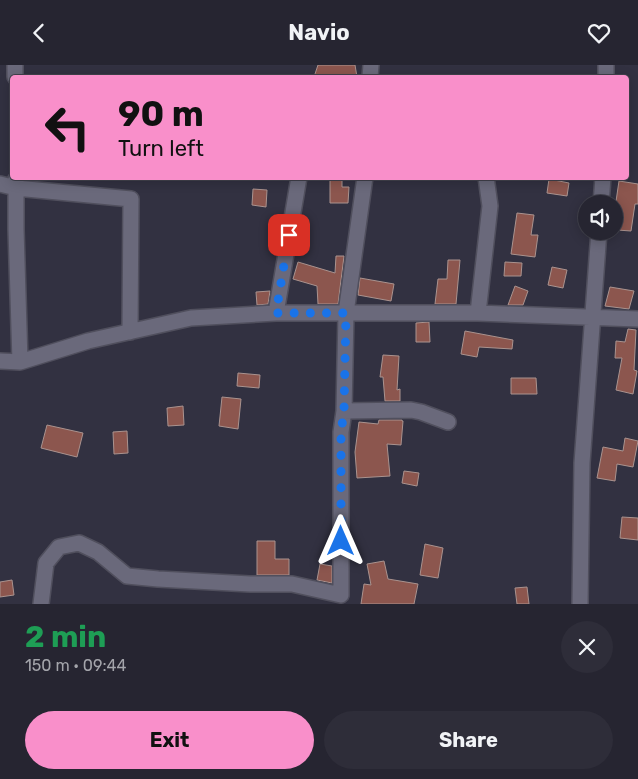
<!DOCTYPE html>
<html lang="en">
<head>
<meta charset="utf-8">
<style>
	body { margin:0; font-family:Rubik,sans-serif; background:#2e2d39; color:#f1f3f6; height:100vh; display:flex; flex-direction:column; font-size:19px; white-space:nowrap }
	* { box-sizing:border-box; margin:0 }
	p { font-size:16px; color:#a4a5ab }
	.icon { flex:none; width:28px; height:28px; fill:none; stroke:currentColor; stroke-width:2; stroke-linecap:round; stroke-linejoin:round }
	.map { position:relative; height:539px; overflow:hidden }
	.details { display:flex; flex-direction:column; background:#262531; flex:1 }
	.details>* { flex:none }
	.banner { position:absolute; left:10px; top:10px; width:619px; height:105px; border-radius:5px; box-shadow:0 2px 12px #0003,0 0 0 1px #42424d; background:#f98fca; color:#111; overflow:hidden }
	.tools { position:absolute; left:578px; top:130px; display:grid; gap:10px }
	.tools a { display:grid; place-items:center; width:45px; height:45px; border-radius:50%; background:#262531; box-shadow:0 2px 12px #0003,0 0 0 1px #42424d; font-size:25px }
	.pin { position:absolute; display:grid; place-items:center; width:42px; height:42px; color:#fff; margin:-21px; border-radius:10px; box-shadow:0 2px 8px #0006 }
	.me { position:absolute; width:55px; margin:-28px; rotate:0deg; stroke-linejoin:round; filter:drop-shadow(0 0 4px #0008) }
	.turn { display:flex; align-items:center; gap:18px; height:105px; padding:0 25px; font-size:22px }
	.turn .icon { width:65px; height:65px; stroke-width:2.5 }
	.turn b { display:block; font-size:35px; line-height:42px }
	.round { display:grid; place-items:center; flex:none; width:52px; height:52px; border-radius:26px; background:#2e2d39 }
	.head { display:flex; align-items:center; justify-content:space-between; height:85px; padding:0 25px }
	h1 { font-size:30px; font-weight:700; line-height:38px; color:#1e9e55 }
	.cta { display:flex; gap:10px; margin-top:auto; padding:10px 25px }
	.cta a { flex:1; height:58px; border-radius:30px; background:#f98fca; color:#111; font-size:20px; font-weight:700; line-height:58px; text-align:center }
	.cta a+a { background:#2e2d39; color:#f1f3f6 }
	header { display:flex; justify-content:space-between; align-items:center; height:65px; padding:0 25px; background:#262531; font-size:22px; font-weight:700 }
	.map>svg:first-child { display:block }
	.building { fill:#8c564e; stroke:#aa938f }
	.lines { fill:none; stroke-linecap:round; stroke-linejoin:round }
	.minor-casing { stroke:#504f5d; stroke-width:18 }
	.minor { stroke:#6a697b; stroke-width:15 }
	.route { stroke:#1a73e8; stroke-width:9; stroke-dasharray:0 16.2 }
</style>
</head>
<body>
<header><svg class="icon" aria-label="back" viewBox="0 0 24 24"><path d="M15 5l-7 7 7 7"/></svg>Navio<svg class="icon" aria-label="heart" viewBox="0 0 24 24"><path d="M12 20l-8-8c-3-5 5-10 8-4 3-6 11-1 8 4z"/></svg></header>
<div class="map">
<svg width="638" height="539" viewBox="0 0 638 539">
	<rect width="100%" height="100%" fill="#323141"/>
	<path class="building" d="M318,0H355L357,12H314Z
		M330,112H342V122H349L348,138H330Z
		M549,114L569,118L567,131L547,128Z
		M619,116L638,119V139H635L631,166L617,165V163H614V150Z
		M253,124L267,125L266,142L252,140Z
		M517,148L534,150L531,170H538L535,192L511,189Z
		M336,191H344L338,239H318L317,221L293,214L298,197L335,208Z
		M448,195H460L456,239H435L438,214H447Z
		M505,197L522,198L521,211H504Z
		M552,202L567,205L563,223L548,220Z
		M360,213L394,219L391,236L358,230Z
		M515,221L528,226L523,240H508Z
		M610,222L634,226L629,244L605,241Z
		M270,226L268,239L257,240L256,227Z
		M429,257L430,277H416V258Z
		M628,264L636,265L634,305L637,306L633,329L616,325L622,293H615L616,276L625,277Z
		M465,266L513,275L512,284L479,282L477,292L461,289Z
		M383,290L399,291L397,325L400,324V336H385L383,312H380Z
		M238,308L260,310L259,323L237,321Z
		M511,313H536L537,329H511Z
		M222,332L241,334L238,364L219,361Z
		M183,341L184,360L168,361L167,343Z
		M379,355H402V356H403L401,380L387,379L390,411L357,413L355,387L359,357L378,359Z
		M47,360L83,368L77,392L41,383Z
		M127,366L128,388L114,389L113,367Z
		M625,373L638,376L633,402L617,399L615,416L597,413L603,382L623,386Z
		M404,406L419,408L417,421L402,418Z
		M622,452L638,453V475L620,473Z
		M257,476H275V494H289V510H257Z
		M425,479L443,483L438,513L420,510Z
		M384,496L388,514L418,519L414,539H361L364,519L371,520L367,499Z
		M320,499L332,501V518L317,515Z
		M12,515L14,530L0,532V517Z
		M527,522L529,539H517L515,523Z"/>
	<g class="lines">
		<defs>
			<path id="minor" d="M15,0V12
				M370,12L371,0
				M606,12V0
				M16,114V164L20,297
				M0,119L16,123L131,134L130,267
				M601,139L603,112
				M276,248L299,112
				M478,248L490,141L486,112
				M0,296L20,297L88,276L191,253L276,248H478L638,254
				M344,346L411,345L421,347L448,357
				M41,539L46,498L59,482L79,478L98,487L127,511L158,514L250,519H292L341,530V367L344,346L346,248L365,112
				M580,539L582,398L599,166"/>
		</defs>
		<use href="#minor" class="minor-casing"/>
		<use href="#minor" class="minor"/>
	</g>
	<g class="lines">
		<path class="route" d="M289,170L276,248H346L344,346L341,367V476"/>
	</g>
</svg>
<div class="tools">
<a><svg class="icon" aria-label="sound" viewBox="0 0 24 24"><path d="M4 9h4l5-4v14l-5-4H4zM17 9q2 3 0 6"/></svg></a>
</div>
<div class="pin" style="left:289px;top:170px;background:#d93025"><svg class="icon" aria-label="arrive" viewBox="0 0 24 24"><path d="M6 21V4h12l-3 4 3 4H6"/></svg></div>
<svg class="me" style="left:341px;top:476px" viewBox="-20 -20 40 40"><path d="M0-17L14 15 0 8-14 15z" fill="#1a73e8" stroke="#fff" stroke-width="4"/></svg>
<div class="banner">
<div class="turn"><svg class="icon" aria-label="left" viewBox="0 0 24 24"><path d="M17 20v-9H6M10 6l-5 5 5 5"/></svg><div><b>90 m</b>Turn left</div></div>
</div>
</div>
<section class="details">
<div class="head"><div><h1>2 min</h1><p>150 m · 09:44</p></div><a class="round"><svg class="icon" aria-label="close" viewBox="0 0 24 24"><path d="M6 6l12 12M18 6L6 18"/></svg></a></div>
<div class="cta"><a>Exit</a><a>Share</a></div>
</section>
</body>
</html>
